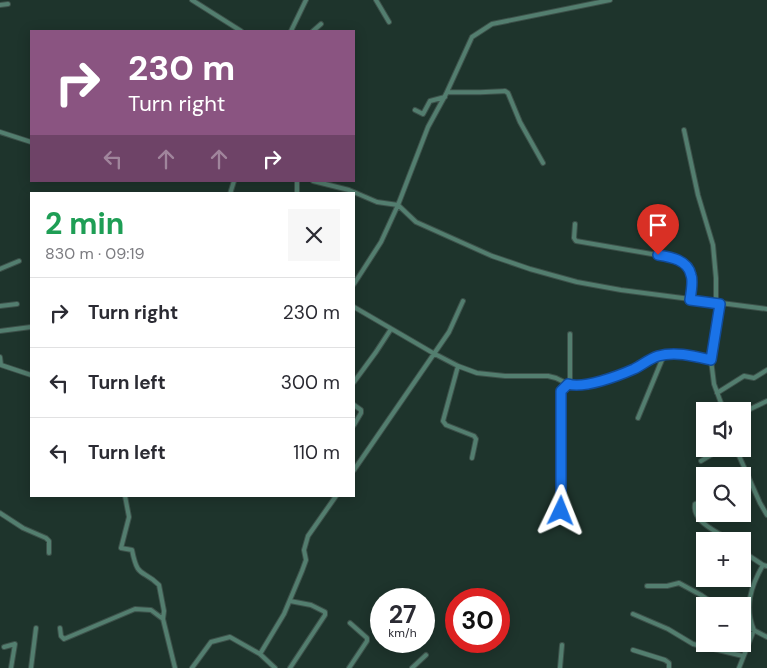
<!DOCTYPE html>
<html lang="en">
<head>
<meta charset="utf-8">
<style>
	body { margin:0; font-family:"DM Sans",sans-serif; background:#f7f7f7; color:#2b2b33; height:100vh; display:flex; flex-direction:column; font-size:19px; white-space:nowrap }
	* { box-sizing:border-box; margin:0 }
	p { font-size:16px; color:#7c7c81 }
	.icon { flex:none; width:28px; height:28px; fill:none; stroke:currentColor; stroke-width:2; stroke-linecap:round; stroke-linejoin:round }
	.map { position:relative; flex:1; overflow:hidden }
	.panel { position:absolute; left:30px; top:192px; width:325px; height:305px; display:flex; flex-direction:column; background:#fff; border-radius:0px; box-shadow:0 2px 12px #0003 }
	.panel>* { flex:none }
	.top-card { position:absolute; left:30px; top:30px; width:325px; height:152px; border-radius:0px; box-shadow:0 2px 12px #0003; background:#8a5481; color:#fff; overflow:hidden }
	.fabs { position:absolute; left:696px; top:402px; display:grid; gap:10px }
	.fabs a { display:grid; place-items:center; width:55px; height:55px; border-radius:0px; background:#fff; box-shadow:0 2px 12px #0003; font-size:25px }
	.speed { position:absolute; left:370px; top:588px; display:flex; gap:10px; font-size:25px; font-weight:700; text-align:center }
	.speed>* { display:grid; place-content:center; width:65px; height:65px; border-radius:50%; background:#fff; box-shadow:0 2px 12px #0003; line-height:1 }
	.speed small { font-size:12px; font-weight:400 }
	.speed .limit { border:8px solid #d22; background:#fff; color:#111 }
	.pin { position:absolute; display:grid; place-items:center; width:42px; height:42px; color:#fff; margin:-51px -21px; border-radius:50% 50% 50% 0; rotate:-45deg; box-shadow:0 0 5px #0007 }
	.pin .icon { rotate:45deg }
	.me { position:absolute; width:55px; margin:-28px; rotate:2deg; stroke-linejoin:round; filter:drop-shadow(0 0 4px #0008) }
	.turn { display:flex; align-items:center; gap:18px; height:105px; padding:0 15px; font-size:22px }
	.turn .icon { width:65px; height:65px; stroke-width:2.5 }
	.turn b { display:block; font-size:35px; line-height:42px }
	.lanes { display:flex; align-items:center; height:48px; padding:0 15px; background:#0003; justify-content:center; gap:25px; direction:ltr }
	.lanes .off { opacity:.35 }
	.round { display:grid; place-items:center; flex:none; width:52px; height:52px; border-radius:0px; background:#f7f7f7 }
	.overview { display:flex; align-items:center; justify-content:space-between; height:85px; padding:0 15px }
	h1 { font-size:30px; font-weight:700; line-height:38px; color:#1e9e55 }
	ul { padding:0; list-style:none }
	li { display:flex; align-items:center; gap:15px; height:70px; padding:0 15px; border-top:1px solid #e1e1e2 }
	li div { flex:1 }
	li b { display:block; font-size:19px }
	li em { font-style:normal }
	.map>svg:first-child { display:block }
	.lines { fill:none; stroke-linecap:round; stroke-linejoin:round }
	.street-casing { stroke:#3d514a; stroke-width:6 }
	.street { stroke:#537e6f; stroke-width:4 }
	.route-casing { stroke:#114b97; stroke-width:12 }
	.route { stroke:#1a73e8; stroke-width:9 }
</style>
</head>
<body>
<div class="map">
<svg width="767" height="668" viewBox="0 0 767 668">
	<rect width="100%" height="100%" fill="#1e342c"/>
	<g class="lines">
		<defs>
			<path id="street" d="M192,0L241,31
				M376,0L389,22
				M0,5L8,4
				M291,31L306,0
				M313,31L321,24
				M447,92C467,93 485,92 505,91L508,93L520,122L543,163
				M415,110L423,114L430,101L445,97
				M684,130L698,195L713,245L716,278V304
				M0,132L31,142
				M297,181V194
				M313,181L349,190L377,202L398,205L416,222L492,256L530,269L577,282L621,290L767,309
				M230,194L234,181
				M575,224L574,238L576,241L675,258L682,263L692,276L690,300
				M0,269L19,261
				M354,284L381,242L398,205L428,127L446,94L472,37L492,24L610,0
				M720,304L711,360L714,384L724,411
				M0,306L17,304
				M354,307L433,353L458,366L477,373L505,376H548L556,378L570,385L581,386L599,382L633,369L657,357L664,355H686L711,360
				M0,331L31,327
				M570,334V385
				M0,357L1,365L31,375
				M458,366L443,421L446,425L474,436L476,439L472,458
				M354,382L376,352L391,329
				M717,393L744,376L754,378L767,370
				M354,405L361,410V413L354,425
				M742,413L767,401
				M638,418L664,355
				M736,449L760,503L767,515
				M701,461L721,449
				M354,470L449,332L463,301
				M742,488L752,485
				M125,496L129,517L121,548L132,550C138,580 142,568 159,585L164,611L163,619
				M705,500L695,504C692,523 718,531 730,541
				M561,511L562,499L561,391L568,384
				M0,513L23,528L46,538L49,541V553
				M742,551L763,565L767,566
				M647,586H667L679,583L701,595L717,606
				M290,601L311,605L325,612V615L290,668
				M633,614L668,629L693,644L743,656
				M742,624L767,637
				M60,628L61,636L64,639L135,609L151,610L163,619L175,668
				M4,647L15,644L11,668
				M633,650L665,660L669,663V668
				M31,668L36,628
				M192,668L211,642L230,637L260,654
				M275,668L260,654L284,614L302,571L306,560L304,550L308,536L336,496
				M349,668L367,641V638L350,623
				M412,668L426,655
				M560,668L562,645
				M739,668L754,630C744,607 751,586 763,565"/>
		</defs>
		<use href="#street" class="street-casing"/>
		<use href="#street" class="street"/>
	</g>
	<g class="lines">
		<defs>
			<path id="route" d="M561,511V391L568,384C584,389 618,376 634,369C642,365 649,359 658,356C675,351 694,356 711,360L720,304L690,300C691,294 693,280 691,275C688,260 671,257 658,255"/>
		</defs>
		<use href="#route" class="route-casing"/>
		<use href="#route" class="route"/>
	</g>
</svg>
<div class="fabs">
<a><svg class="icon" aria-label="sound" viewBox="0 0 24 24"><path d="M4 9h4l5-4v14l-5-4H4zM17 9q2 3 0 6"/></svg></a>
<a><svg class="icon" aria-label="search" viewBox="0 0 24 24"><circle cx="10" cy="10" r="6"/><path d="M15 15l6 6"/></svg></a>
<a>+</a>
<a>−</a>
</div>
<div class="speed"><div>27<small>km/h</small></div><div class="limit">30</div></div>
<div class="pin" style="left:658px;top:255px;background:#d93025"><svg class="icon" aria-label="arrive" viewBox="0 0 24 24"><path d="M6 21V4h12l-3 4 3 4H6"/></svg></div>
<svg class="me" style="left:561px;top:511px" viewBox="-20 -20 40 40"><path d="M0-17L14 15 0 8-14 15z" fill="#1a73e8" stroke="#fff" stroke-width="4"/></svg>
<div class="top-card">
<div class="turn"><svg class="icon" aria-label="right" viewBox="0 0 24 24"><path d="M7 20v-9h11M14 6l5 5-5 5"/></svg><div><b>230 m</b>Turn right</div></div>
<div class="lanes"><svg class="icon off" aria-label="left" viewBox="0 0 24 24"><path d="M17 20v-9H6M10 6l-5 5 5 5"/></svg><svg class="icon off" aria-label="ahead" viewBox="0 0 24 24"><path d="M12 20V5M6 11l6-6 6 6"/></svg><svg class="icon off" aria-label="ahead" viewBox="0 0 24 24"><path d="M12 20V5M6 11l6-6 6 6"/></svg><svg class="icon" aria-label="right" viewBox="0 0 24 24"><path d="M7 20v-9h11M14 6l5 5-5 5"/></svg></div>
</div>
<section class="panel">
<div class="overview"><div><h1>2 min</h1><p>830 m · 09:19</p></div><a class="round"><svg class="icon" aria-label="close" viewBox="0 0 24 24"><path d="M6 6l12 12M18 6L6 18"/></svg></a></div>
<ul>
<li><svg class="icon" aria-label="right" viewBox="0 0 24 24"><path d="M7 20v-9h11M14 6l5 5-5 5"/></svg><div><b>Turn right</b></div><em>230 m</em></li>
<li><svg class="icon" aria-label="left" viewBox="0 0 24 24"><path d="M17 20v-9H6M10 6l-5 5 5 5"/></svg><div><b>Turn left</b></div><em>300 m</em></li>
<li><svg class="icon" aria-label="left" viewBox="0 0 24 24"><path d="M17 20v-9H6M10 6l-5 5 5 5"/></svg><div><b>Turn left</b></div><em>110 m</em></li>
</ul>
</section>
</div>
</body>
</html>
